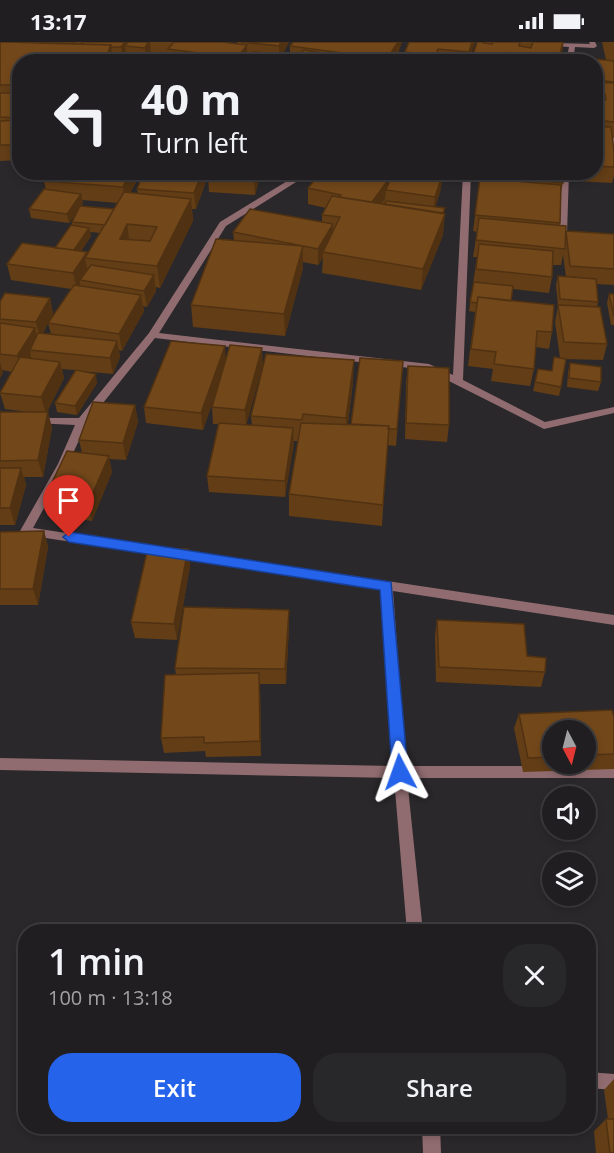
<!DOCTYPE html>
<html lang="en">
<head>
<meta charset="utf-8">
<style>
	body { margin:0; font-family:"Open Sans",sans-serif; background:#282729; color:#f1f3f6; height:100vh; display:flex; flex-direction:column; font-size:22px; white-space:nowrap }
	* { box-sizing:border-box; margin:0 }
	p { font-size:20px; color:#a2a2a5 }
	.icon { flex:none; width:33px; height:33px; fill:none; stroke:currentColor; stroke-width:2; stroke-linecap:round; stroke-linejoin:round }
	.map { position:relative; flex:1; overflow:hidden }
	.panel { position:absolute; left:18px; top:882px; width:578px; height:210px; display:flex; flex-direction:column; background:#201e20; border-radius:24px; box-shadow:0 3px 9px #0003,0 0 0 2px #3d3c3e }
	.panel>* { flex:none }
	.banner { position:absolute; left:12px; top:12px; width:591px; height:126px; border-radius:24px; box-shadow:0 3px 9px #0003,0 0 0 2px #3d3c3e; background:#201e20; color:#f1f3f6; overflow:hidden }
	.needle { width:39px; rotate:173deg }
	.controls { position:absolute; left:542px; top:678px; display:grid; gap:12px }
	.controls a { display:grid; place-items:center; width:54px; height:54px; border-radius:50%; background:#201e20; box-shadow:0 3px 9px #0003,0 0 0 2px #3d3c3e; font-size:30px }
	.pin { position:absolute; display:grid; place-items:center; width:51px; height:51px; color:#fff; margin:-62px -26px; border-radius:50% 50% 50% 0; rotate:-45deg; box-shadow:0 0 6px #0007 }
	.pin .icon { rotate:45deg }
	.me { position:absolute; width:66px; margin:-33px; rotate:356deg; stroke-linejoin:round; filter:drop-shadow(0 0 4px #0008) }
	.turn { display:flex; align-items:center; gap:21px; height:126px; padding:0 30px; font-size:27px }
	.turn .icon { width:78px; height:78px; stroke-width:2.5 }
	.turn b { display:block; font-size:42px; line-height:51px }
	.round { display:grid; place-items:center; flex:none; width:63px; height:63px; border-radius:24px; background:#282729 }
	.head { display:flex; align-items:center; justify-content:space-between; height:102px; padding:0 30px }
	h1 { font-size:36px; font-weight:600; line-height:45px }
	.primary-button { display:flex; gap:12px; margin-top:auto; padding:12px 30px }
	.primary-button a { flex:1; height:69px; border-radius:24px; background:#2563eb; color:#fff; font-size:24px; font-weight:600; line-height:69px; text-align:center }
	.primary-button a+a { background:#282729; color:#f1f3f6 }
	.status { display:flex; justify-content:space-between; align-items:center; height:42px; padding:0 30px; background:#201e20; direction:ltr }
	.status svg { height:16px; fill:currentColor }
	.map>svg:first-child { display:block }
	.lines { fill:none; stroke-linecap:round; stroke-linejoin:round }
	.street { fill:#906c70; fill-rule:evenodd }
	.wall { fill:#623d16; fill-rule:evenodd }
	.shaded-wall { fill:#503212 }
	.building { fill:#72471a; stroke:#503212; stroke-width:1.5; fill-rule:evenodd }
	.route { fill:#2563eb; stroke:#184099; stroke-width:1.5 }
</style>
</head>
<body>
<div class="status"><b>13:17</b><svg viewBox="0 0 49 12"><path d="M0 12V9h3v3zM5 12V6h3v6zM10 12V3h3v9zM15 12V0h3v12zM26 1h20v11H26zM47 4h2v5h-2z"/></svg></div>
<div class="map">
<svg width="614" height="1111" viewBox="0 0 614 1111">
	<rect width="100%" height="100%" fill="#2a282a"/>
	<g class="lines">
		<path class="street" d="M520,0L590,2L589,0H595L597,4L594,6L575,5L573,20H566L569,5L523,2Z
			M381,6L407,12L404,14L379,9V7Z
			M596,95L614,96V113L610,111L608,100L596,99Z
			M302,130H312L226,184L159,291L429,322L453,333L463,130H471L463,338L545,380L614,365V371L544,387L427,328L155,296L87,381L68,422L33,486L614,573V583L393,549L406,724H614V736H407L423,890H407L394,736L0,728V716L393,724L381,547L26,493L20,489L58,422L75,383L34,381L30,380L29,378L30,376H79L149,291L220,180Z
			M561,130H569L567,192L563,195L559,192Z
			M588,1030L614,1032V1048L588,1046Z
			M422,1084H440L441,1111H423Z"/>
	</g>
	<path class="wall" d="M0,0H222L237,2V0H289L282,13H283L284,20H247L250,16L247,15L246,20H167L169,19V13L151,12L147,20H20V118L0,119Z
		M293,0H402L397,14L394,20H291L290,19V4Z
		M475,0L471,12L473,13L477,0H564L559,20H404L405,10Z
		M602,0H614V96H612L614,110V134L612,141L574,139V130H596V20H576V15L606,18Z
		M49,130H143L141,136H135L136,140L130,151L138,152L137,147L144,130H273L271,139L259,138L255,153L209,150L208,134L196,167H192L193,179L160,246L156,245V249L147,265L143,264L144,269L122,309L119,308L120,315L113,332L80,329L97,341L77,373L57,370L55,361L75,328L62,327L64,336L47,370L52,386L43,435H24L26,443L15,483H0V370H29L5,367L0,351L12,330L2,328L3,331L0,336V260L50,256L53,272L43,291L51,292L48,281L71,247L11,238L7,222L55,206L72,183V180L80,166L69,181L31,176L29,167L46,148L44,139ZM82,158L118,161L114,167L81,164L83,161ZM90,190L100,191L87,212L81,209L91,194Z
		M321,130H445L442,139L440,150L435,165L444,171L443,193L421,248L322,231L323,216L318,223L303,220V226L285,294L193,285L191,263L234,199L233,190L322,180V173L326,166L308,162V146ZM385,138H390L388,143Z
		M484,130L563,141L561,150L560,184L566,192H614V243L596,242L598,260L597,265L607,302L603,318L563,317L561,345L559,354L533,349L538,327L551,329L560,316L555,280L558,264L556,243L558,234L566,235L563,213L561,223H553L552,235L549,251L513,247L511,259L552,290L549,307L536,305L534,327L530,344L491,339L493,327L468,324L475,270L469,269L477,215H473L477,190L473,189L480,136H483Z
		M609,252H614V283H611L607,261Z
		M226,317L263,322L246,383H252L251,374L353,340L348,382H351L403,319L396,404L387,403L382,484L289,474V452L298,399H294L285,455L209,450L207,434L218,382H213L212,365L216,350L203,388L146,381L144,365Z
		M570,321L601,340L598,349L567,345L568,330Z
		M408,324L449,383L447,400L405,397L406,341Z
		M135,363L138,380L126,418L109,417L112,430L92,479L49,473L44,457L82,411L79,398Z
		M44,489L48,505L38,563H0V490Z
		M188,507L190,524L177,598L135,596L131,580Z
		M437,578L527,614L545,630L541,645L436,640L435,594Z
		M289,584L286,642H260L261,714L206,715L205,709L164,711L161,696L176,633L175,626Z
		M519,672L614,675V727L523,730L514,686ZM552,688H585V722H552Z
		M614,1037V1111H596L594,1089L606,1077H608L604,1048Z"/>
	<path class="shaded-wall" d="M125,0H137L125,4L127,15L123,20L121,5Z
		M148,0H150L151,12L146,20L145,6Z
		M281,0H289L280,19L279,4Z
		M398,0H402L398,11Z
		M398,0L397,14L394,20H387V17Z
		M472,0H475L469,20H468L469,10Z
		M563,0V7L559,20H558Z
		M111,3L113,20H104Z
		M247,3V18L246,20H237V16Z
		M438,7L436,20H434L435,14Z
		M130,130H134L136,140L125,161L123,145Z
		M202,130H209L196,167L194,151Z
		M256,130H259V138L255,153L254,137Z
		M271,130H273V131L271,139Z
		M383,130H385V143L388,138L387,149L386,148L385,157L368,180L369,164L378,136Z
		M440,130H445L442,139L440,150L433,171L435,155L439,143Z
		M81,152L83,161L69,181L67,172Z
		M191,157L193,179L160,246L157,224Z
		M445,166L443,176L445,172L443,193L421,248L423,227Z
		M127,182L130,203L120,197Z
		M333,182V198L323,210V216L318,223V207Z
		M89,186L91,194L74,221L72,212Z
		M303,204V226L285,294L284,272Z
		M87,210L88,216H85L88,230L80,238V242L77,247L73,231Z
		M154,233L156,249L147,265L144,249Z
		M141,253L144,269L122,309L119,292Z
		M50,256L53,272L40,297L36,280Z
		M35,286L39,303L30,308L31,315L22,331L17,314Z
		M117,299L120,315L113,332L110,316Z
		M225,304L226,321L203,388L201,371Z
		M262,306L263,322L246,385L245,368Z
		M354,318L353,340L346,398V376Z
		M0,320L3,331L0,336Z
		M60,320L64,336L46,372L41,355Z
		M96,332L97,341L77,373L75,364Z
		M135,363L138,380L126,418L123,401Z
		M48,370L52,386L43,435L38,418Z
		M293,386L294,403L285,455V439Z
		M109,414L112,430L92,479L88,462Z
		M21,426L26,443L15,483L10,466Z
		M44,489L48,505L38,563L33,547Z
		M188,507L190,524L177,598L174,582Z
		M289,568V584L286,642L285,627Z
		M259,631L260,646L261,714L260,699Z"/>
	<path class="building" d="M0,0H8L111,3L104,20H20V43H0Z
		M40,0H75L73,2L39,1Z
		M83,0H125L121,5H110L111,3L81,2Z
		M128,0H148L145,6L125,4Z
		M174,0H222L247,3L237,16L168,7Z
		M241,0H281L279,4Z
		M293,0H398L387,17L290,4Z
		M409,0H472L469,10L438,7L435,14L405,10Z
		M477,0H485L484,1L492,2L493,0H520L519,4L531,6L533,0H563L559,16L522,11L546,16L545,20H506L509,10L504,20H454L458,11L473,13Z
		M304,8L375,20H294Z
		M253,10L283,13L280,20H247Z
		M121,15L137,17L136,20H118Z
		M151,15L165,16L164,20H149Z
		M576,15L614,19V40L596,38V20H576Z
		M596,40L614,41V80L596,78V57L606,58L605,52H596Z
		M0,51H20V76L0,75Z
		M20,78V103H0V79Z
		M596,85H611L614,110V125L596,124Z
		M49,130H130L123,145L44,139Z
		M144,130H202L194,151L137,147Z
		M209,130H256L254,137L208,134Z
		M321,130H383L378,136L388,138L372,160L339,155L341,153L308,146Z
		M393,130H413L442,134L435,155L386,148Z
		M484,130H564L563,141L483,133Z
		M480,136L561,143L560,181L475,173Z
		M44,147L81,152L67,172L29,167Z
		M124,150L191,157L157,224L85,216ZM127,182L157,185L150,199L120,197Z
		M332,154L445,172L423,227L323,210L340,175L322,173Z
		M386,159L445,166L443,171L385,162Z
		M80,164L114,167L105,183L72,180Z
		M250,167L333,182L318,207L233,190Z
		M479,176L566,184L565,207L476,198Z
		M71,183L89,186L74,208L55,206Z
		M566,189L614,192V227L570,224Z
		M216,197L303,204L284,272L191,263Z
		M22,201L87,210L73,231L7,222Z
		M479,202L553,209L552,235L476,227Z
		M91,223L154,233L144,249L80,238Z
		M558,234L596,237L598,260L560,257Z
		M474,240L513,244L511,259L478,255L477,261L470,260Z
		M74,243L141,253L119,292L48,281Z
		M5,251L50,256L36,280L0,277V260Z
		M609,252H614V274Z
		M478,255L554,263L552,290L537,289L534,327L494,322L496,310L471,307Z
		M558,263L600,265L607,302L564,300Z
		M0,281L35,286L17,314L0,312Z
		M38,291L117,299L110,316L30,308Z
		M171,299L225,304L201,371L144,365Z
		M230,303L262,306L245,368L212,365Z
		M266,312L354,318L346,376L303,372L302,378L251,374Z
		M20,315L60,320L41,355L0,351Z
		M554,315L566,317L561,345L535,340L538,327L552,329Z
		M360,316L403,319L397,387H388L389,384L351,382Z
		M570,321L601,325V340L569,336Z
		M408,324L449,326V383L406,381Z
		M76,328L96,332L75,364L55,361Z
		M93,360L135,363L123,401L79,398Z
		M0,370H48L38,418L0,419Z
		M219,381L293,386L285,439L207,434Z
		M301,381L389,384L383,463L289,452Z
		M67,409L109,414L88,462L44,457Z
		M0,426H21L10,466H0Z
		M44,489L33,547H0V490Z
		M148,506L188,507L174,582L131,580Z
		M184,565L289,568L285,627L175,626Z
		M437,578L524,582L527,614L546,616L545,630L439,625Z
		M259,631L260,699L204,701V695L161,696L165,633Z
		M612,668L614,675V712L585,713V688H552V715L528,716L519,672Z
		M606,1077H614V1111H610Z"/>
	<path class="route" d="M69,490L391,540L408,730L405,735L400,737L394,735L392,730L380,548L69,500L63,495Z"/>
</svg>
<div class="controls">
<a><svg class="needle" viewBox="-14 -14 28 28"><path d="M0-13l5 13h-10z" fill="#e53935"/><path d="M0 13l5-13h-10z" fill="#a2a2a5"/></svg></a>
<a><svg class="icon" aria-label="sound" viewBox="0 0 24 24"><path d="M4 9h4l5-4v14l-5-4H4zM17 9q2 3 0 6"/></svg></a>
<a><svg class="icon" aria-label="layers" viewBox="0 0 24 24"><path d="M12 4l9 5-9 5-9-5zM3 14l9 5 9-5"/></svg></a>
</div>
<div class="pin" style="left:69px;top:495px;background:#d93025"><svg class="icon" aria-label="arrive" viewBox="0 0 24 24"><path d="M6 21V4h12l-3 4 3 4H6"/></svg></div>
<svg class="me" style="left:400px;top:730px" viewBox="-20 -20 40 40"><path d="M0-17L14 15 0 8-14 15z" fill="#2563eb" stroke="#fff" stroke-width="4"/></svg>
<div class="banner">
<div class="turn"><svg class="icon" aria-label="left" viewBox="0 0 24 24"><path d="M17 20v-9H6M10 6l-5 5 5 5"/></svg><div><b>40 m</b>Turn left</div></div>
</div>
<section class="panel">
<div class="head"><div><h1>1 min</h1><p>100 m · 13:18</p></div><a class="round"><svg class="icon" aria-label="close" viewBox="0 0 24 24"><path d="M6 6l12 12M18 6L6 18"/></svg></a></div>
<div class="primary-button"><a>Exit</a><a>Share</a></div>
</section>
</div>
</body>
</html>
